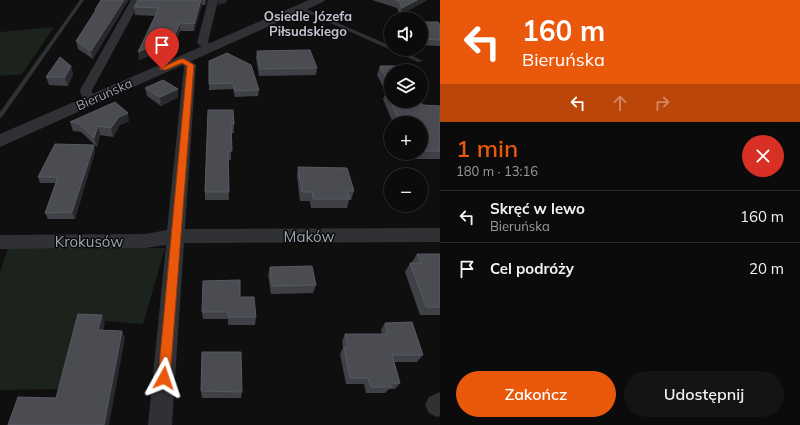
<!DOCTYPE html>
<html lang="pl">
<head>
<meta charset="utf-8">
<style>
	body { margin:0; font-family:Mulish,sans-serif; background:#141415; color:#f1f3f6; height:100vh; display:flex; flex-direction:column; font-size:15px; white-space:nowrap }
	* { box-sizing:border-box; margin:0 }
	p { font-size:13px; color:#9a9b9d }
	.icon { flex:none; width:22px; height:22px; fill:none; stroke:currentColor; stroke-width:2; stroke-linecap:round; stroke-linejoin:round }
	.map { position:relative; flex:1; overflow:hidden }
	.sheet { display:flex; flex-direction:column; background:#0b0b0c; width:360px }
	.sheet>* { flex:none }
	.banner { background:#ea580c; color:#fff; overflow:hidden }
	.fabs { position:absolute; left:384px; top:12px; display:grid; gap:8px }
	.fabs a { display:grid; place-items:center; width:44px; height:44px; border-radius:50%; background:#0b0b0c; box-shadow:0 2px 10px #0003,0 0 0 1px #2b2b2d; font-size:20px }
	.pin { position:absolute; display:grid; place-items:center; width:34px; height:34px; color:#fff; margin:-41px -17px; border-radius:50% 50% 50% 0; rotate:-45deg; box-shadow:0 0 4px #0007 }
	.pin .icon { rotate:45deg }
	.me { position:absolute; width:44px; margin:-22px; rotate:5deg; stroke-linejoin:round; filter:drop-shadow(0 0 3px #0008) }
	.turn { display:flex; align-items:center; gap:14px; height:84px; padding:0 16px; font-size:18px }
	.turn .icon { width:52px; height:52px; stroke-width:2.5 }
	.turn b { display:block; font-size:28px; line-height:34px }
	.lanes { display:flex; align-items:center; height:38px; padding:0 16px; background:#0003; justify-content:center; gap:20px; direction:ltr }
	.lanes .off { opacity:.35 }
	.round { display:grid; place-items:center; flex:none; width:42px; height:42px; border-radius:21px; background:#141415 }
	.overview { display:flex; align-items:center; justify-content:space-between; height:68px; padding:0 16px }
	h1 { font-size:24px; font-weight:600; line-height:30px; color:#ea580c }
	.button { display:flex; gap:8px; margin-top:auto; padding:8px 16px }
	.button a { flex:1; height:46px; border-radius:24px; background:#ea580c; color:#fff; font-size:16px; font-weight:600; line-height:46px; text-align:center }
	.button a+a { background:#141415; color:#f1f3f6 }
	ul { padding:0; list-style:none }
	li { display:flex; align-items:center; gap:12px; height:52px; padding:0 16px; border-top:1px solid #2b2b2d }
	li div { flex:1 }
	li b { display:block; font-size:15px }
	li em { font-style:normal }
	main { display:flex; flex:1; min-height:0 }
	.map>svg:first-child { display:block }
	.green { fill:#1b231c }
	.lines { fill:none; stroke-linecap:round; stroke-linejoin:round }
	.service { fill:#303135; fill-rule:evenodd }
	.minor { fill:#303135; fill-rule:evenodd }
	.tertiary { fill:#303135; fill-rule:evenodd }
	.wall { fill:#3f4146 }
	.shaded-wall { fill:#28292c }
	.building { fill:#4a4c52; stroke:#575a61 }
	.route { fill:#ea580c; stroke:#983908 }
	.labels { text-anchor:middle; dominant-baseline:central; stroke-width:3; stroke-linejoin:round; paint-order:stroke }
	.far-neighbourhood-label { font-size:13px; font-weight:bold; fill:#c0c4ce; stroke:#0a0a0b }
	.far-street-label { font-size:13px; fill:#9fa5b2; stroke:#0a0a0b }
	.street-label { font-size:15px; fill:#9fa5b2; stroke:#0a0a0b }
</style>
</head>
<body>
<main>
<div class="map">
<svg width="440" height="425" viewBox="0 0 440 425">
	<rect width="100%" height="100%" fill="#0f0f10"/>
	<path class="green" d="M54,27L22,74L0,76V32Z
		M165,248L143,324L80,319L62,389L0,390V272L8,249Z"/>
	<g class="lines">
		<path class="service" d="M80,0H84L2,117L0,118V112Z
			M301,7L391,46V49H398L423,61L418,62L299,9V8Z"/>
		<path class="minor" d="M131,0H141L92,90V93L99,99L98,102C90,104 80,99 80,90Z
			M208,0H218L208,42L215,48L209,51L205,50L197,43Z
			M182,57L186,58L196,65L185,229L440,228V242L184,243L172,425H148L166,245L145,248L0,249V235L145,234L167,230L184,66L176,60L178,58Z
			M440,392V416L437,417L429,413L425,405L429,397Z"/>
		<path class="tertiary" d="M309,0H325L323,2L0,147V134Z"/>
	</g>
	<path class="wall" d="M101,0L93,59L78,49L76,41L95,12V10Z
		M138,0H207L205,5H202L194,31H180L175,45L139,60L155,16L135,15L134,7Z
		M372,0H427L400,15L397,8Z
		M421,22L440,25V46L421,45Z
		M257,51L317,68L316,75L259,76L256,58Z
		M209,61L259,90L258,96L235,97L233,89L209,90Z
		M71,66L73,74L68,86L49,85L46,77Z
		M380,66L391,71V101L423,105L440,106V159H408L406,153H421V123H393L383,99L386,93L377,75Z
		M145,88L178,89V97L161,106L147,96Z
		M208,110L234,124V133H231V160H228L229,200H205V192Z
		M129,121L120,125L113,137L100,135L97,147L81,132L73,131L70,122Z
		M94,145L95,151L75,219H48L45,213L56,183H40L38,177Z
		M298,167L354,191L351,200H349L347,208H311L310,201H300L297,176Z
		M417,254H440V315H420L405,272L410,263H413L412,262Z
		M270,267L316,285L313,293L271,294L268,275Z
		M240,297L256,317L255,325H228V319H203L202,312Z
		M385,323L423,355L417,362H394L400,383L395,389H389L385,393H366L364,384H346L340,354L343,348L342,341L345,334H382L381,330Z
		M201,391L242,392L241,398H202Z"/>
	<path class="shaded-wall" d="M124,0H129L93,59L91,51Z
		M201,0H202V5L194,31V24Z
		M205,0H207L205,5Z
		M218,0H227L226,3L218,5Z
		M417,0H427L400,15L402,8Z
		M180,23V31L175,45L139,60L138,52Z
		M71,66L73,74L68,86L65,77Z
		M178,89V97L161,106L160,97Z
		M128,113L129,121L120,125L113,137L111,128L119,117Z
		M98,126L100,135L97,147L94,138Z
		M94,145L95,151L75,219L72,212Z
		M102,315L105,322L102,338L98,330Z
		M122,331L125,338L109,425H104Z"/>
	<path class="building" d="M101,0H124L91,51L76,41L96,10H95Z
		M138,0H201L194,24L180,23L174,37L138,52L159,8L134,7Z
		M395,0H417L402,8L399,1Z
		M421,22H438L440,25V40L421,39Z
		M310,50L317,68L260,69L257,51Z
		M227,53L251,65L259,90L235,91L233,83L209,84V61Z
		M60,57L71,66L65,77H46Z
		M380,66H401L403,71H391V90Z
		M163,80L178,89L160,97L145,88Z
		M386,91H391V101H420L423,105L440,106V151H421V123H400Z
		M115,102L128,113L119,117L111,128L98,126L94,138L78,123L70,122Z
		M208,110H233L234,124H231L232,151H228L229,192H205Z
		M55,144L94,145L72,212L45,213L58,177H38Z
		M298,167L347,168L354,191H347L350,199H313L312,192H302Z
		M417,254H440V307H426L410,263H421Z
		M312,266L316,285L272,286L270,267Z
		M240,280V297H254L256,317H228V312H202L203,281Z
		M78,314L102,315L98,330L122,331L104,425H8L18,397L56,398Z
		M412,322L423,355H392L400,383H390L391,387H371L368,378H350L344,347H348L345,334H388L385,323Z
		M202,352H241L242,392L201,391Z"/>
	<path class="route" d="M180,59H184L194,65L170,378L168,382L164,384L160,382L158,378L187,66L182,63L165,70L159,69Z"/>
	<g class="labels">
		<g class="far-neighbourhood-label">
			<text x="308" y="16">Osiedle Józefa<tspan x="308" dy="15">Piłsudskiego</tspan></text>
		</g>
		<g class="far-street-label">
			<text transform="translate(104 94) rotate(-24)">Bieruńska</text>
		</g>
		<g class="street-label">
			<text x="309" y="236">Maków</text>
			<text x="89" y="241">Krokusów</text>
		</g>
	</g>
</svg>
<div class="fabs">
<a><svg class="icon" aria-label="sound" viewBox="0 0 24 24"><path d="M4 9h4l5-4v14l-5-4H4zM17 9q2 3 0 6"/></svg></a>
<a><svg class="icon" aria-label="layers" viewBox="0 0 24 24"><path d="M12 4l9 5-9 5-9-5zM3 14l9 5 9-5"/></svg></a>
<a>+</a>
<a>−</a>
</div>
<div class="pin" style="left:162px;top:69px;background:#d93025"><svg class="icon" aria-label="arrive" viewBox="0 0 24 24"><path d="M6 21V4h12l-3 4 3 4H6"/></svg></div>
<svg class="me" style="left:164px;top:378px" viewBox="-20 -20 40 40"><path d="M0-17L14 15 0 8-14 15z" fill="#ea580c" stroke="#fff" stroke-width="4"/></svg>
</div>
<section class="sheet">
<div class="banner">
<div class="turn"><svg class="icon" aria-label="left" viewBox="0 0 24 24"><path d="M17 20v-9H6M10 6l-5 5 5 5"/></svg><div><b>160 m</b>Bieruńska</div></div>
<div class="lanes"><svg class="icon" aria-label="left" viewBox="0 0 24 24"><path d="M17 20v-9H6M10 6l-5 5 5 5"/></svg><svg class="icon off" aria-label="ahead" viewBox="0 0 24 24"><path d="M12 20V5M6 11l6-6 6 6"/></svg><svg class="icon off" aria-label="right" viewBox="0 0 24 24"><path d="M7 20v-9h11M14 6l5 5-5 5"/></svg></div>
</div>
<div class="overview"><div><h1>1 min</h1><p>180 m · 13:16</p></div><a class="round" style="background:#d93025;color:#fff"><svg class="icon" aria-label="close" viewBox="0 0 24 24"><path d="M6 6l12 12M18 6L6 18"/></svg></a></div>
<ul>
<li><svg class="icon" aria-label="left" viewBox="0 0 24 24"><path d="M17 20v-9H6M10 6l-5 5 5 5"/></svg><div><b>Skręć w lewo</b><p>Bieruńska</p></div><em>160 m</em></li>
<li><svg class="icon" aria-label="arrive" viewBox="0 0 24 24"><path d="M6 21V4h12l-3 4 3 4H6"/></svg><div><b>Cel podróży</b></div><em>20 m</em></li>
</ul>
<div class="button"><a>Zakończ</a><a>Udostępnij</a></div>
</section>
</main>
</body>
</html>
